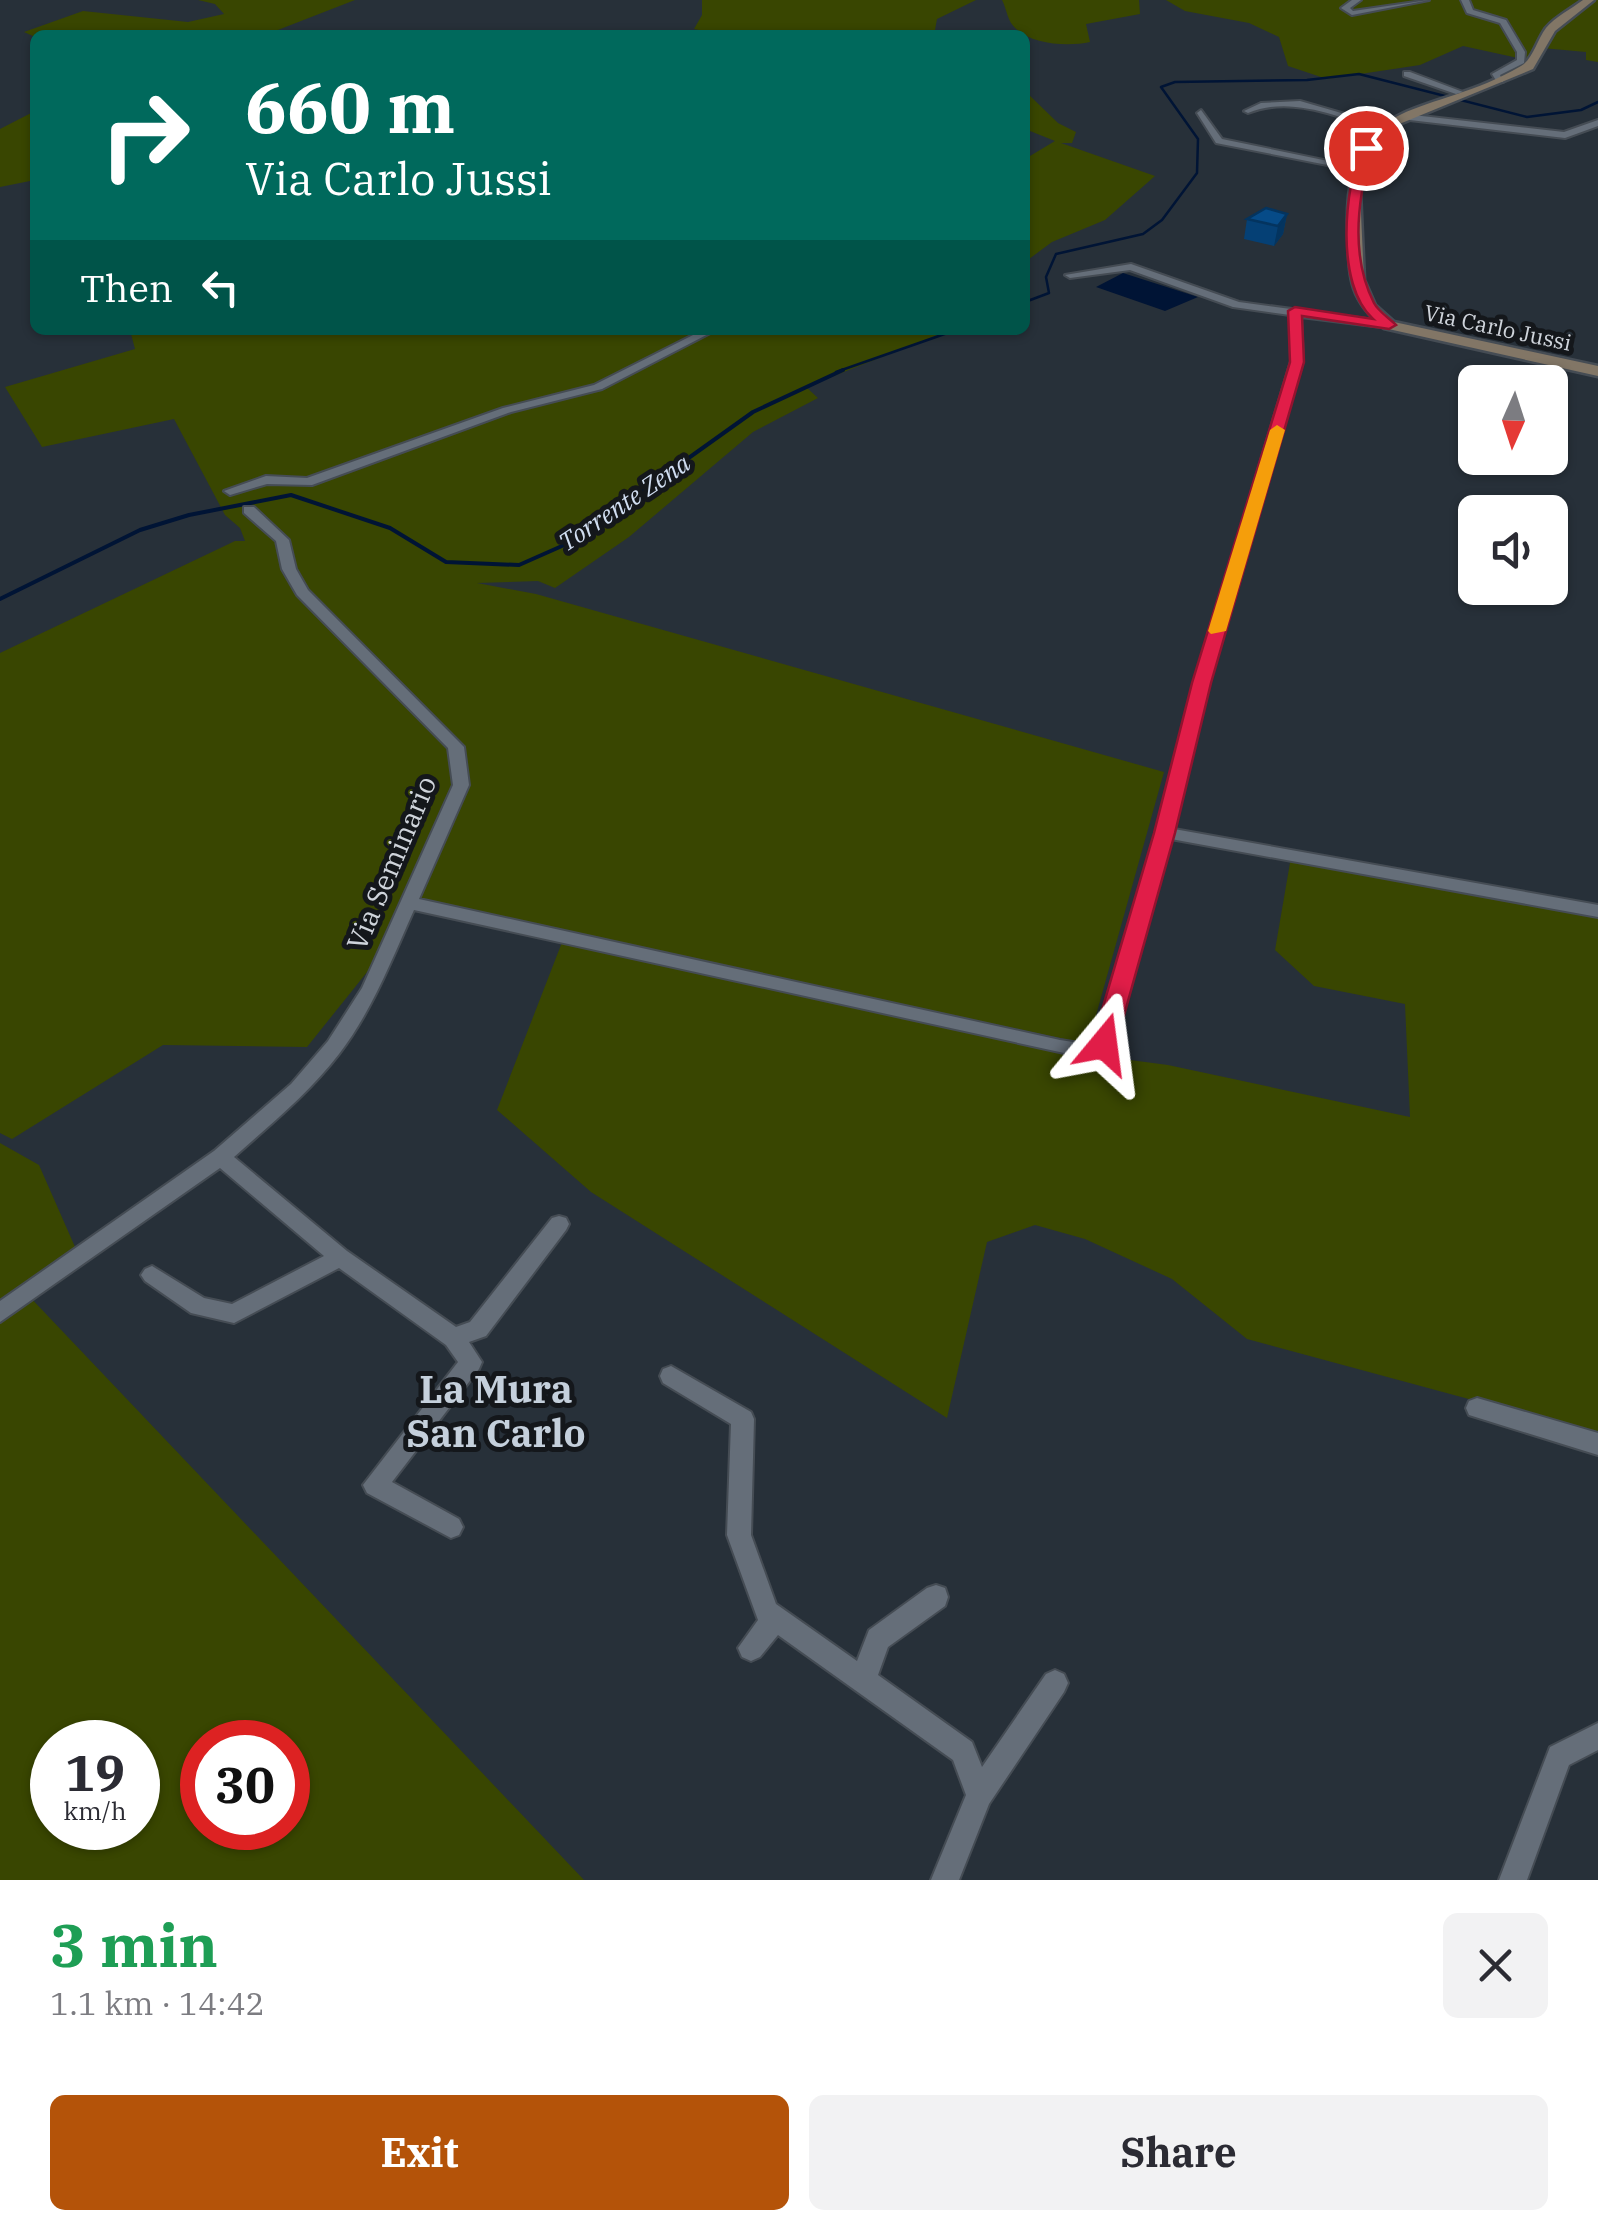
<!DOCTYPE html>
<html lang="en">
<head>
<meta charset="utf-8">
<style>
	body { margin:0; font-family:"IBM Plex Serif",serif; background:#f2f2f3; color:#2b2b33; height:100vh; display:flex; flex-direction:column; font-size:38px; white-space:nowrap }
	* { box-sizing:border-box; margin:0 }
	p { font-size:32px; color:#7c7c81 }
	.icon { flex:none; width:55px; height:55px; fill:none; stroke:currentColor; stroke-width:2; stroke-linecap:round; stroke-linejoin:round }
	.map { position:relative; height:1880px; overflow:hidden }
	.drawer { display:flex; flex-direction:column; background:#fff; flex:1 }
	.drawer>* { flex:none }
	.banner { position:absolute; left:30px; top:30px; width:1000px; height:305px; border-radius:15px; box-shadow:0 2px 8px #0004; background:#00695c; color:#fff; overflow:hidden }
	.needle { width:65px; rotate:183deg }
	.tools { position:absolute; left:1458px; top:365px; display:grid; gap:20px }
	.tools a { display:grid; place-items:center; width:110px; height:110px; border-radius:15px; background:#fff; box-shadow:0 2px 8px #0004; font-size:50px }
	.speed { position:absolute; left:30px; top:1720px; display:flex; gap:20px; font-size:50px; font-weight:700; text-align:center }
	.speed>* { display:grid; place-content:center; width:130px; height:130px; border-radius:50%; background:#fff; box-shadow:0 2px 8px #0004; line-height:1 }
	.speed small { font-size:25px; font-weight:400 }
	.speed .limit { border:15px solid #d22; background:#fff; color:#111 }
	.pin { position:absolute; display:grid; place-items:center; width:85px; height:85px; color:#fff; margin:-42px; border:5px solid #fff; border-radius:50%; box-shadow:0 2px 10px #0007 }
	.me { position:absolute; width:110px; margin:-55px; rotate:16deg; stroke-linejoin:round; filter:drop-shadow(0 0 8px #0008) }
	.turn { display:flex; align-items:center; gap:35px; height:210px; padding:0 50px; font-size:45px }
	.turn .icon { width:130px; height:130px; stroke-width:2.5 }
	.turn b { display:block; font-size:70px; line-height:85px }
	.then { display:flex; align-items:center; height:95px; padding:0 50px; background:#0003; gap:20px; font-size:38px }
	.round { display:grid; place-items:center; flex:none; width:105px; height:105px; border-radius:15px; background:#f2f2f3 }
	.head { display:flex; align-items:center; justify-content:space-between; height:170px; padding:0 50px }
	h1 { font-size:60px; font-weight:800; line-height:75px; color:#1e9e55 }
	.button { display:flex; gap:20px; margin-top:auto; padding:20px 50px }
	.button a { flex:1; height:115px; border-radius:15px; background:#b45309; color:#fff; font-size:40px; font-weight:800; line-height:115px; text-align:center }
	.button a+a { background:#f2f2f3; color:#2b2b33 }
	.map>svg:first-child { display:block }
	.green { fill:#394601; fill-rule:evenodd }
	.water { fill:#001435 }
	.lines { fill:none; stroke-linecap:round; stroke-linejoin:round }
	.stream-far1 { stroke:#001435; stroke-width:2.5 }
	.stream { stroke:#001435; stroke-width:4 }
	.street-casing { stroke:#454c54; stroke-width:4 }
	.secondary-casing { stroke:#454c54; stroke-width:5 }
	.street { fill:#656e79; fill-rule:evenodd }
	.secondary { fill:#827666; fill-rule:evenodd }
	.wall { fill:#054075 }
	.shaded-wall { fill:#04345f }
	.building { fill:#064b88; stroke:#04345f; stroke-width:2.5 }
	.route { fill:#e11d48; stroke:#92132f; stroke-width:2.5 }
	.slow { fill:#f59e0b }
	.labels { text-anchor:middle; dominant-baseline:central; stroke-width:10; stroke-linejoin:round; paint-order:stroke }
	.far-street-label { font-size:22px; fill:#cfd4db; stroke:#14171b }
	.far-water-label { font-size:25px; font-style:italic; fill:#d1def1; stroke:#14171b }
	.street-label { font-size:28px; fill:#cfd4db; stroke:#14171b }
	.near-quarter-label { font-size:38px; font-weight:bold; fill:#c5d0dc; stroke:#14171b }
</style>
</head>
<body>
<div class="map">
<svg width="1598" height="1880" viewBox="0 0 1598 1880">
	<rect width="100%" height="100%" fill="#273039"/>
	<path class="green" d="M198,0H355L265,35L35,37L24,32L83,11L188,22L224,14L215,4Z
		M702,0H976L937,19L935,30L944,35H726L694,29L702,15Z
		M1002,0H1139L1140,14L1086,24L1090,42C1067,47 1026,45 1011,23C1007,16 1005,5 1002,0Z
		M1166,0H1598V62L1586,60V52L1542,48L1532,61L1463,46L1420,65L1327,79L1288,66L1279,37L1249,23L1185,11Z
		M1025,91L1058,123L1076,132L1072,143H1061L1155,176L1105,220L1052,242L1025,262V159L1055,141L1025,129Z
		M35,111V180L0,187V129Z
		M130,330H950L806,387L818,398L753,432L629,537L555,588L538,581L477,583L536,594L1164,772L1088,1044L747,971L1092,1055L1168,1065L1410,1117L1405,1004L1314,986L1275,950L1291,857L1598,910V1434L1247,1339L1172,1279L1085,1239L1035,1225L987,1242L947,1418L591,1192L497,1110L566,932L424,901L307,1047L163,1045L12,1139L0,1133V653L235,541H245L240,528L225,515L174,419L42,447L5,387L135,349Z
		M0,1143L39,1165L79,1256L27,1294L584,1880H0ZM52,1742H138V1828H52ZM202,1742H288V1828H202Z"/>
	<path class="water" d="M1123,273L1198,297L1165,311L1096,287Z"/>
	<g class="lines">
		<path class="stream-far1" d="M1025,302L1049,293L1046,277L1056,254L1143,234L1162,220L1197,173L1198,139L1161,87L1175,82L1307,80L1359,74L1527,117L1581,110L1598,102
			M836,372L956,330"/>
		<path class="stream" d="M0,599L140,530L189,515L291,495L390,528L446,562L519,565L571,542L753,412L843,370"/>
		<defs>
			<path id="street" d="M1352,0H1361L1350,8L1353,11L1429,0L1352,15L1341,8Z
				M1461,0H1469L1473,10L1506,20L1525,52L1524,63L1500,75L1503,82H1497L1492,74L1517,60V52L1500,23L1467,13Z
				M1404,72H1410L1463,92L1456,94L1404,76Z
				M1300,101L1386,126L1387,128L1380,130C1338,117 1291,95 1248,113L1244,111L1261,103Z
				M1201,110L1222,139L1362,168L1358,171L1216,143L1197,113Z
				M1404,114L1564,132L1598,120V126L1565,138L1401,119Z
				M1131,264L1239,302L1389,322L1394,325L1389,328L1301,317L1303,361L1208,683L1174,829L1598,905V917L1171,839L1113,1044L1111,1049L1087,1058L414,910C392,959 372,1011 339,1054C309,1093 271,1124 234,1157L347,1251L456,1327L470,1322L552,1218L559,1216L566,1218L569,1224L566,1230L486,1336L469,1342L482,1362L479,1369L392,1482L459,1519L463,1527L459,1535L451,1538L367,1493L363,1485L458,1362L446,1345L339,1268L234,1323L191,1313L145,1281L141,1275L145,1269L152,1266L204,1298L232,1304L324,1256L220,1168L0,1322V1301L214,1151L291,1084L328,1041L362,988L453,785L448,748L297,595L282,569L276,541L244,513V507H254L289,540L296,569L308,590L464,747L469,785L419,899L1060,1040L1086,1044L1096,1040L1157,833L1194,683L1291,361L1290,315L1233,307L1130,270L1070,278L1065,275Z
				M703,330H716L602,389L511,412L312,485L267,484L230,495L224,491L266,476L307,478L503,408L594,385Z
				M671,1366L751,1412L754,1419L751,1535L776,1604L857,1661L869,1630L927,1588L936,1585L945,1588L948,1597L945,1606L888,1647L878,1675L972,1742L982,1767L1046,1674L1055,1670L1064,1674L1068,1683L1064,1692L989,1804L959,1880H931L966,1795L953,1760L778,1635L760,1657L751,1661L742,1657L738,1648L758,1620L727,1535L731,1424L663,1383L660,1376L663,1369Z
				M1477,1398L1598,1433V1455L1469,1415L1466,1408L1469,1401Z
				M1598,1723V1750L1569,1765L1527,1880H1499L1550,1747Z"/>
			<path id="secondary" d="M1583,0H1594L1555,31L1533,69L1392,127L1372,149L1360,192L1364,280L1375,305L1394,322L1598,366V376L1384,328C1348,298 1350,277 1348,233C1343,89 1428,121 1521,66C1533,59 1537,40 1546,28C1555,17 1571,9 1583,0Z"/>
		</defs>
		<use href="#street" class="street-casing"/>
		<use href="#secondary" class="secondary-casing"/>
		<use href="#street" class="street"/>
		<use href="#secondary" class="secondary"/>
	</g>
	<path class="wall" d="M1287,214L1283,234L1274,246L1244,239L1247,219Z"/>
	<path class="shaded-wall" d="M1287,214L1283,234L1274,246L1278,226Z"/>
	<path class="building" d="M1266,208L1287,214L1278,226L1247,219Z"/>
	<path class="route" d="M1362,146L1372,148C1358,196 1350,256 1374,303C1378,311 1389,318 1396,325L1389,329L1302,316L1304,362L1211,683L1175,833L1116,1044L1104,1053L1092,1044L1154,833L1192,683L1290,362L1288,311L1295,307L1373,319C1335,284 1344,189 1362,146Z"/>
	<path class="slow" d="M1277,425L1285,430L1226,631L1211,634L1208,631L1270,430Z"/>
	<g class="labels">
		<g class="far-street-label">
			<text transform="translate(1498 327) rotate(12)">Via Carlo Jussi</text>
		</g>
		<g class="far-water-label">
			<text transform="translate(624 502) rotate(-34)">Torrente Zena</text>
		</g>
		<g class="street-label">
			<text transform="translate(391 863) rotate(-67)">Via Seminario</text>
		</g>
		<g class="near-quarter-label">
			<text x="496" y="1388">La Mura<tspan x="496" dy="44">San Carlo</tspan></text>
		</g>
	</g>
</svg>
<div class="tools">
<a><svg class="needle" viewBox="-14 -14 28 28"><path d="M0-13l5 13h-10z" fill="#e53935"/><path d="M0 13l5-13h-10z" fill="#7c7c81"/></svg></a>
<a><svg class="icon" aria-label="sound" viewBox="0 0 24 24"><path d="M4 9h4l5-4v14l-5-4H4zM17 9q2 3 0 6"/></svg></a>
</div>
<div class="speed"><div>19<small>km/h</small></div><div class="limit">30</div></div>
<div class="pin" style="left:1366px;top:148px;background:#d93025"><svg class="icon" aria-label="arrive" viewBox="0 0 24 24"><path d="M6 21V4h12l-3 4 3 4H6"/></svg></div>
<svg class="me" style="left:1104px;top:1044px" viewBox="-20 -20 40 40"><path d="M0-17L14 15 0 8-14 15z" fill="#e11d48" stroke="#fff" stroke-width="4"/></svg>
<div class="banner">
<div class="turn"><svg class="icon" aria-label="right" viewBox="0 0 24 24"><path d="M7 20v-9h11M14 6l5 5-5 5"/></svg><div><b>660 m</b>Via Carlo Jussi</div></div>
<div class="then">Then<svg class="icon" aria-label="left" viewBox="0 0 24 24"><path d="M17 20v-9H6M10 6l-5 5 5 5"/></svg></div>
</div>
</div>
<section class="drawer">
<div class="head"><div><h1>3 min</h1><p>1.1 km · 14:42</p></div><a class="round"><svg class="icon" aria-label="close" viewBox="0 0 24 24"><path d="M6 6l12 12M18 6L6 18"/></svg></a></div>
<div class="button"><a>Exit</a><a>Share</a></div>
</section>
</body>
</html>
